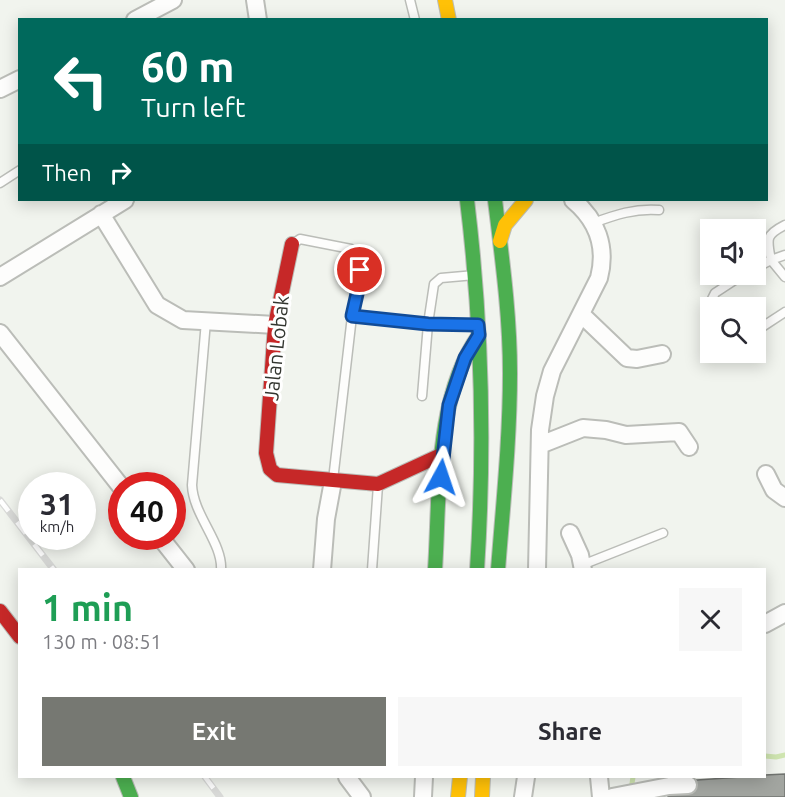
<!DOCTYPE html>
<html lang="en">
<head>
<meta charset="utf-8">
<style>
	body { margin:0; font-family:Ubuntu,sans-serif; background:#f7f7f7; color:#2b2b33; height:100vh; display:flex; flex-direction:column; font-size:22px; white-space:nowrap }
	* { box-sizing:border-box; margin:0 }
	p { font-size:20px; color:#7c7c81 }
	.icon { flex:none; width:33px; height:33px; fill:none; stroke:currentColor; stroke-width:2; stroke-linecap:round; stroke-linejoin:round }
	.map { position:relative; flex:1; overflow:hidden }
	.details { position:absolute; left:18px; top:568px; width:748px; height:210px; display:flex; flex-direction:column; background:#fff; border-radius:0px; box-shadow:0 3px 15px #0003 }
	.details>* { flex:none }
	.top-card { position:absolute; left:18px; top:18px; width:750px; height:183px; border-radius:0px; box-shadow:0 3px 15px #0003; background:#00695c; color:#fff; overflow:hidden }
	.tools { position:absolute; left:700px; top:219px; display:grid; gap:12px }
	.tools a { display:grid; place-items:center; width:66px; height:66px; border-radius:0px; background:#fff; box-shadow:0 3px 15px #0003; font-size:30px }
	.speed { position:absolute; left:18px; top:472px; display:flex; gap:12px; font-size:30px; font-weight:700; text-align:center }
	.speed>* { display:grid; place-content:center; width:78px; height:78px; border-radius:50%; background:#fff; box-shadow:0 3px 15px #0003; line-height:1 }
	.speed small { font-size:15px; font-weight:400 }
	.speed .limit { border:9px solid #d22; background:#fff; color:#111 }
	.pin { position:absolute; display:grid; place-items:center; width:51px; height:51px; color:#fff; margin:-26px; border:3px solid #fff; border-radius:50%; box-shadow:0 2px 6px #0007 }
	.me { position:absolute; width:66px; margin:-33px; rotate:5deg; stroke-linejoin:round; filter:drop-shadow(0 0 4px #0008) }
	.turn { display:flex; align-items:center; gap:21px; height:126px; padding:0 24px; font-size:27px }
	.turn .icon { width:78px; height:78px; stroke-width:2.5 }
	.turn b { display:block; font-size:42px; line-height:51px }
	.then { display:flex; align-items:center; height:57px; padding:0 24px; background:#0003; gap:12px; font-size:22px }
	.round { display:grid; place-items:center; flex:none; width:63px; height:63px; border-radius:0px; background:#f7f7f7 }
	.overview { display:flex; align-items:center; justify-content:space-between; height:102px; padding:0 24px }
	h1 { font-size:36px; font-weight:700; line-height:45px; color:#1e9e55 }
	.primary-button { display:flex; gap:12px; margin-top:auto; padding:12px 24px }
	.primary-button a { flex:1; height:69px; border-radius:0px; background:#767872; color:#fff; font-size:24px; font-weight:700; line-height:69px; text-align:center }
	.primary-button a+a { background:#f7f7f7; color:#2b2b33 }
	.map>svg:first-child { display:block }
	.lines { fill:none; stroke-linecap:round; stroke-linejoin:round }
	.stream { stroke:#cfe5b0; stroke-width:5 }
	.building { fill:#a2a5a0; stroke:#717470; stroke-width:1.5 }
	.lane-casing { stroke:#bbbdb8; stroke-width:11 }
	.street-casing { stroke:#bbbdb8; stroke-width:20 }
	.fast-casing { stroke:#bbbdb8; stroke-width:16 }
	.slow-casing { stroke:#bbbdb8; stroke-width:16 }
	.jam-casing { stroke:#bbbdb8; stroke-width:16 }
	.lane { stroke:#fdfdfc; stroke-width:8 }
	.street { stroke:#fdfdfc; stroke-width:16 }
	.fast { stroke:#4caf50; stroke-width:14 }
	.slow { stroke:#ffc107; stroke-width:14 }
	.jam { stroke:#c62828; stroke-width:14 }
	.rail-casing { stroke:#d9dad8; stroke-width:7 }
	.rail { stroke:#fff; stroke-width:4.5; stroke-dasharray:14; stroke-linecap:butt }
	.route-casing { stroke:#114b97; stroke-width:15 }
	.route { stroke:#1a73e8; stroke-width:10 }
	.labels { text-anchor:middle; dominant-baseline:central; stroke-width:6; stroke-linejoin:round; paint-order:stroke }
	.street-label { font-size:20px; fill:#333630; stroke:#fff }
</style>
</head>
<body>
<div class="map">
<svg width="785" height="797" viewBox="0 0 785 797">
	<rect width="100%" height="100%" fill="#f1f4ee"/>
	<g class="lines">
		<path class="stream" d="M765,756L776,757L785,755
			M631,790L633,777"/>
	</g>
	<path class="building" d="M785,774V797H668V782L741,777H765V775Z"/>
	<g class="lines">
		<defs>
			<path id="lane" d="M410,0L415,20
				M0,183L20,170
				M593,223C615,215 635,208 659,210
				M785,225C765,235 767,239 771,260L785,255
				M293,244L300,239L351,249C366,269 357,294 352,316L428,324L434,284L441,278L475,275
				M756,268L771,260L785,277
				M716,308L712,299L715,293L744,274
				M206,321L192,485C193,515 223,543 221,570
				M756,331L785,312
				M422,396L428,324L478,325
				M333,480L352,316
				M582,565L663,533
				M372,570L378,485"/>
			<path id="street" d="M255,0L258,20
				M135,20L173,0
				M0,89L20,79
				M101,214L157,305L183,320L275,325
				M0,277L125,200
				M581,314L627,358L637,359L662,354
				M0,333L122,488
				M540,445L583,428L606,430L626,435L679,432L689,447
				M766,474L774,490L785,498
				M570,533L580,555L583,570
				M160,537L186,570
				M322,570L326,519L333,481
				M537,570L540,430L545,396L552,371L599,278C607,247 597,220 573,200
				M765,624L785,613
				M347,777L362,797
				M599,777L601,797
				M423,797L424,777
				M523,797L526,777
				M612,797L669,786L688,785"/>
			<path id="fast" d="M467,200C482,323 485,446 477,570
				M495,200C502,258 510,315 510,373C510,439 503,505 498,570
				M435,570C440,495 434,398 479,335
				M123,777L131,797"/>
			<path id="slow" d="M445,0L449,20
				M500,241L505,225L526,200
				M458,797L460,777
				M482,797L483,777"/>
			<path id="jam" d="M292,244L275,325L266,453L270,469L277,475L378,484L443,454
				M0,611L20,637"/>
		</defs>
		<use href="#lane" class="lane-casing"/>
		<use href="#street" class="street-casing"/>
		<use href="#fast" class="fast-casing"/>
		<use href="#slow" class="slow-casing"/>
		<use href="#jam" class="jam-casing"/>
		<use href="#lane" class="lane"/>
		<use href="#street" class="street"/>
		<use href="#fast" class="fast"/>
		<use href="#slow" class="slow"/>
		<use href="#jam" class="jam"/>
		<defs>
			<path id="rail" d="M0,500L54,570
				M205,777L220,797"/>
		</defs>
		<use href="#rail" class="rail-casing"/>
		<use href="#rail" class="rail"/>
	</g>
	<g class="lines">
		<defs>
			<path id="route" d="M360,270L359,285L352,316L428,324L478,325L479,335L465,358L449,405L441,477"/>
		</defs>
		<use href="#route" class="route-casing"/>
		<use href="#route" class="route"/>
	</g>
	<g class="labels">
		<g class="street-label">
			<text transform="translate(276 348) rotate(-84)">Jalan Lobak</text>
		</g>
	</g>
</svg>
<div class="tools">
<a><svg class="icon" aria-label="sound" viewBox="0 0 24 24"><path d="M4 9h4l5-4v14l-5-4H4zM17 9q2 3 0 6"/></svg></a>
<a><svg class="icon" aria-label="search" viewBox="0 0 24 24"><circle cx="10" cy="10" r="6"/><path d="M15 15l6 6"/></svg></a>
</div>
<div class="speed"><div>31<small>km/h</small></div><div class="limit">40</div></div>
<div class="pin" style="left:360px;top:270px;background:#d93025"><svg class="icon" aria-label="arrive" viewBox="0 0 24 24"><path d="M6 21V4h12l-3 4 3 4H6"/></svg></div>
<svg class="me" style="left:441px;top:477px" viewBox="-20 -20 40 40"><path d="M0-17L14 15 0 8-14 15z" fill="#1a73e8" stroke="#fff" stroke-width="4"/></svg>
<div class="top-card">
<div class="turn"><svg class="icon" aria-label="left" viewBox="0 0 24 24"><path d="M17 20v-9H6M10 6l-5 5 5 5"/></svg><div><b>60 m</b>Turn left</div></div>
<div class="then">Then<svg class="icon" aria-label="right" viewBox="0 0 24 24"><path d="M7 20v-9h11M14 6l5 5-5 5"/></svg></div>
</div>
<section class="details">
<div class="overview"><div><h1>1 min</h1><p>130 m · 08:51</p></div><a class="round"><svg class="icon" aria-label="close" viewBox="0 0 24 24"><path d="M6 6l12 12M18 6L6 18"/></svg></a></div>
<div class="primary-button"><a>Exit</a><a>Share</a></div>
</section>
</div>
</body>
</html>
